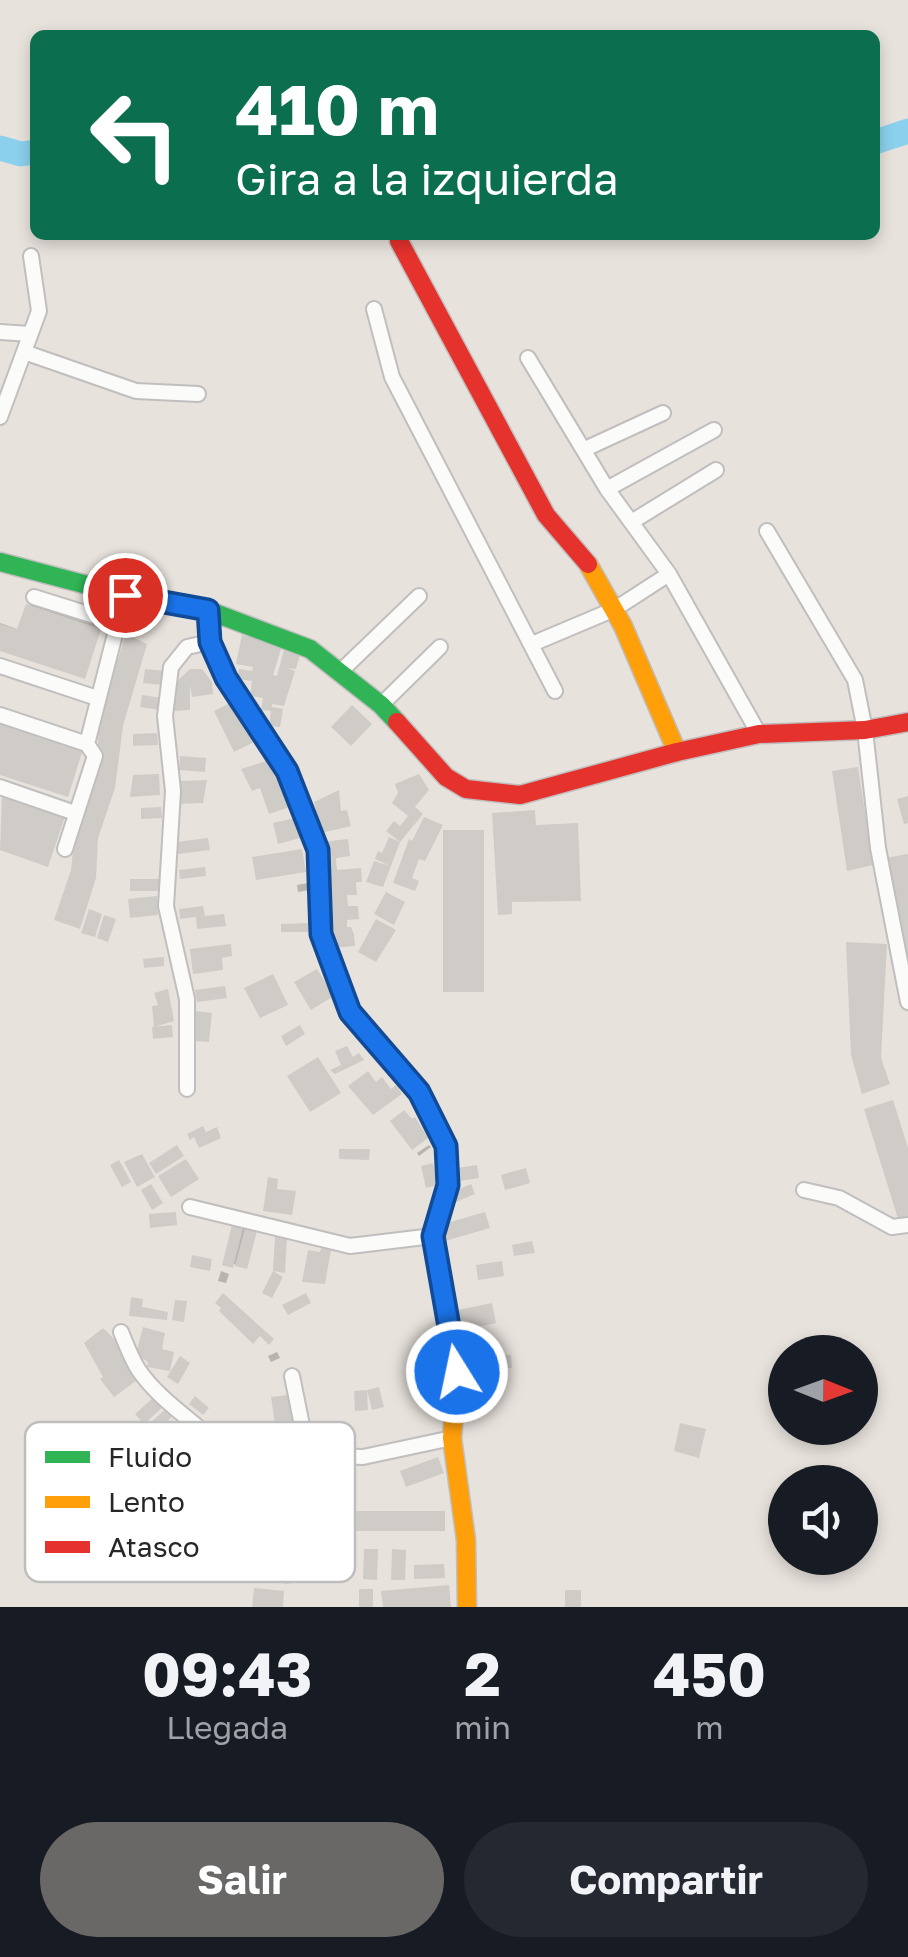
<!DOCTYPE html>
<html lang="es">
<head>
<meta charset="utf-8">
<style>
	body { margin:0; font-family:"Golos Text",sans-serif; background:#242831; color:#f1f3f6; height:100vh; display:flex; flex-direction:column; font-size:38px; white-space:nowrap }
	* { box-sizing:border-box; margin:0 }
	p { font-size:32px; color:#9ea1a6 }
	.icon { flex:none; width:55px; height:55px; fill:none; stroke:currentColor; stroke-width:2; stroke-linecap:round; stroke-linejoin:round }
	.map { position:relative; height:1607px; overflow:hidden }
	.panel { display:flex; flex-direction:column; background:#171b24; flex:1 }
	.panel>* { flex:none }
	.top-card { position:absolute; left:30px; top:30px; width:850px; height:210px; border-radius:15px; box-shadow:0 5px 15px #0003; background:#0b6e4f; color:#fff; overflow:hidden }
	.needle { width:65px; rotate:91deg }
	.buttons { position:absolute; left:768px; top:1335px; display:grid; gap:20px }
	.buttons a { display:grid; place-items:center; width:110px; height:110px; border-radius:50%; background:#171b24; box-shadow:0 5px 15px #0003; font-size:50px }
	.pin { position:absolute; display:grid; place-items:center; width:85px; height:85px; color:#fff; margin:-42px; border:5px solid #fff; border-radius:50%; box-shadow:0 2px 10px #0007 }
	.me { position:absolute; width:110px; margin:-55px; rotate:350deg; stroke-linejoin:round; filter:drop-shadow(0 0 8px #0008) }
	.turn { display:flex; align-items:center; gap:35px; height:210px; padding:0 40px; font-size:45px }
	.turn .icon { width:130px; height:130px; stroke-width:2.5 }
	.turn b { display:block; font-size:70px; line-height:85px }
	.eta { display:flex; justify-content:space-evenly; align-items:center; height:170px; text-align:center }
	.eta b { font-size:60px; font-weight:700; line-height:70px }
	.action { display:flex; gap:20px; margin-top:auto; padding:20px 40px }
	.action a { flex:1; height:115px; border-radius:60px; background:#6a6866; color:#fff; font-size:40px; font-weight:700; line-height:115px; text-align:center }
	.action a+a { background:#242831; color:#f1f3f6 }
	.map>svg:first-child { display:block }
	.shadow { fill:#0003 }
	.lines { fill:none; stroke-linecap:round; stroke-linejoin:round }
	.river { stroke:#8bd0ec; stroke-width:25 }
	.building { fill:#cfccc8 }
	.street-casing { stroke:#c0bebe; stroke-width:18 }
	.fast-casing { stroke:#c0bebe; stroke-width:21 }
	.slow-casing { stroke:#c0bebe; stroke-width:21 }
	.jam-casing { stroke:#c0bebe; stroke-width:21 }
	.street { stroke:#fbfbfa; stroke-width:14 }
	.fast { stroke:#30b455; stroke-width:18 }
	.slow { stroke:#ff9f0a; stroke-width:18 }
	.jam { stroke:#e5322d; stroke-width:18 }
	.route-casing { stroke:#114b97; stroke-width:25 }
	.route { stroke:#1a73e8; stroke-width:18 }
	.key { fill:#fff; stroke:#bebebe; stroke-width:2.5 }
	.key-label { font-size:28px; fill:#272727 }
</style>
</head>
<body>
<div class="map">
<svg width="908" height="1607" viewBox="0 0 908 1607">
	<rect width="100%" height="100%" fill="#e7e2dc"/>
	<path class="shadow" d="M31,603L102,626L84,676L0,649V623L20,630Z
		M308,883L309,890L298,892L297,885Z
		M429,1145L431,1147L419,1156L417,1153Z
		M235,1226L256,1231L246,1266L225,1263Z
		M221,1271L229,1274L226,1283L218,1281Z
		M277,1352L280,1358L271,1362L268,1356Z"/>
	<g class="lines">
		<path class="river" d="M875,142L908,131
			M0,148L21,154L35,152"/>
	</g>
	<path class="building" d="M26,604L101,629L85,679L0,651V624L17,629Z
		M126,634L147,644L123,726L115,788L98,838L96,878L80,929L54,920L71,870L75,830L97,767L99,719Z
		M242,635L282,646L273,675L277,676L285,646L301,651L296,669L287,668L295,671L284,706L272,704V707L283,709L280,727L269,726L271,711L261,710L263,698L250,696L252,681L237,679L239,669L252,671L253,667L236,664Z
		M145,669L165,671L163,685L143,683Z
		M190,669H202L212,682L213,694L192,697L190,685V710L173,711L174,684Z
		M142,695L162,698L160,710L140,707Z
		M236,700L256,741L234,752L214,711Z
		M352,705L372,724L351,746L331,727Z
		M0,720L84,746L68,797L0,775Z
		M157,733L158,745L133,746V734Z
		M180,756L206,758L205,772L179,770Z
		M266,761L281,782L290,807L269,814L260,788L252,791L241,769Z
		M858,767L873,865L847,871L832,771Z
		M159,774L160,795L130,797L133,775Z
		M419,774L429,790L415,807L423,814L400,842L386,831L394,821L400,826L408,816L392,803L398,793L395,784Z
		M207,780L203,803L179,804V781Z
		M339,790L341,811L347,810L351,826L321,833L314,802Z
		M2,795L65,817L48,867L0,850Z
		M908,796V823L904,824L897,799Z
		M161,807L162,818L141,819V808Z
		M535,810L536,825L578,823L581,901L512,902V914L498,915L492,813Z
		M424,817L443,825L425,861L419,859L412,878L419,881L415,891L393,883L409,839L412,841Z
		M295,818L300,838L278,844L273,823Z
		M443,830H484V992H443Z
		M389,837L400,842L383,887L366,882L374,861L390,866L375,859L378,851L382,853Z
		M208,838L210,850L178,854L176,842Z
		M348,839L350,856L336,858L337,870L361,868L362,882H356L357,895H347L348,906H358L359,919L347,920V927H351L354,934L355,946L331,948L322,842Z
		M302,849L306,872L256,880L252,857Z
		M908,854V971L885,858Z
		M205,867L206,876L180,879L179,870Z
		M130,879H159V891H130Z
		M386,892L405,902L394,925L374,914Z
		M157,896L158,915L130,918L128,899Z
		M203,906L205,916L224,914L226,926L197,929L196,917L180,919L179,909Z
		M89,909L102,914L95,937L81,933Z
		M104,915L116,919L108,942L97,938Z
		M376,919L396,930L376,962L358,952Z
		M308,923V932H281V924Z
		M846,942L887,944L881,1058L890,1084L862,1094L851,1055Z
		M231,944L232,956L222,958L223,970L193,974L190,949Z
		M164,957V966L144,968L143,959Z
		M317,969L334,996L311,1010L294,982Z
		M273,974L288,1005L260,1018L244,988Z
		M225,986L227,998L197,1002L195,990Z
		M168,989L174,1021L154,1027L152,1006L158,1005L154,993Z
		M195,1011L212,1013L209,1042L193,1041Z
		M172,1025L173,1037L153,1039L152,1027Z
		M300,1025L305,1034L286,1046L281,1036Z
		M347,1046L353,1057L359,1053L364,1060L335,1074L330,1070L341,1065L335,1051Z
		M318,1057L341,1093L310,1112L287,1076Z
		M368,1071L376,1082L382,1077L391,1089L396,1085L402,1094L373,1115L348,1086Z
		M893,1100L908,1148V1220L899,1222L864,1109Z
		M404,1110L412,1119L415,1117L428,1138L412,1150L390,1121Z
		M203,1126L206,1132L217,1127L221,1138L199,1148L194,1137L190,1140L187,1134Z
		M177,1145L184,1156L156,1174L149,1163Z
		M339,1149H370L369,1160L339,1159Z
		M142,1154L155,1177L137,1187L124,1162Z
		M186,1159L199,1179L171,1197L158,1176Z
		M119,1160L131,1182L122,1187L110,1165Z
		M433,1163L438,1185L426,1188L421,1166Z
		M477,1165L479,1178L452,1182L451,1169Z
		M526,1168L530,1183L505,1190L501,1175Z
		M268,1177L278,1179L277,1189L296,1191L292,1215L263,1211Z
		M151,1184L163,1203L152,1210L141,1190Z
		M471,1184L475,1194L456,1202L452,1192Z
		M176,1212L177,1225L150,1228L149,1214Z
		M485,1212L490,1228L445,1241L440,1225Z
		M232,1225L243,1228L233,1268L222,1265Z
		M245,1228L257,1231L247,1269L235,1266Z
		M275,1237L287,1238L285,1273L273,1271Z
		M532,1241L535,1253L514,1256L512,1245Z
		M321,1248L331,1250L325,1284L302,1282L308,1250L320,1252Z
		M192,1255L212,1259L210,1271L190,1267Z
		M502,1261L504,1276L478,1280L476,1265Z
		M273,1271L283,1277L272,1298L262,1293Z
		M223,1293L274,1339L269,1345L260,1336L253,1344L219,1311L221,1308L215,1303Z
		M306,1293L311,1303L288,1315L282,1305Z
		M131,1297L143,1299L142,1307L168,1312L167,1320L129,1316Z
		M175,1300L187,1301L184,1322L172,1320Z
		M492,1303L496,1323L462,1330L458,1310Z
		M143,1327L165,1333L162,1349L174,1352L170,1371L147,1367L148,1362L136,1354Z
		M103,1328L122,1347L119,1350L140,1378L114,1397L100,1379L103,1377L84,1343Z
		M511,1355L512,1368H492V1356Z
		M180,1356L190,1363L178,1384L167,1377Z
		M379,1387L384,1407L372,1410L367,1390Z
		M367,1390L368,1410L355,1411L354,1391Z
		M289,1395L296,1442L278,1445L271,1397Z
		M155,1396L164,1406L144,1424L135,1414Z
		M195,1396L209,1408L203,1415L189,1404Z
		M169,1406L176,1413L155,1432L148,1425Z
		M680,1423L706,1429L699,1458L674,1451Z
		M438,1457L444,1473L406,1487L400,1471Z
		M354,1511H445V1531H354Z
		M364,1549H378L377,1580L363,1579Z
		M392,1549L406,1550L405,1580H391Z
		M444,1564L445,1578L414,1579V1565Z
		M267,1568L291,1571L289,1584L265,1581Z
		M449,1585L451,1607H383L381,1591Z
		M254,1588L284,1591L283,1607H252Z
		M359,1589H373V1607H359Z
		M565,1590H581V1607H565Z"/>
	<g class="lines">
		<defs>
			<path id="street" d="M374,309L392,377L555,691
				M0,332L30,334
				M24,352L136,391L198,394
				M528,358L607,489L669,574L759,734
				M0,417L39,311L31,256
				M585,449L663,413
				M607,489L714,430
				M633,521L716,470
				M767,531L855,680L865,730L878,848L908,1002
				M34,597L117,623
				M532,644L615,609L669,574
				M0,666L97,698
				M340,672L419,596
				M381,705L440,647
				M0,715L87,744
				M0,787L75,813
				M65,849L95,756L87,744L125,595
				M187,1089V999L166,906L173,791L165,716L171,667L187,647L210,642
				M804,1190L839,1198L892,1227L908,1225
				M190,1207L350,1246L433,1236
				M121,1332C126,1344 131,1358 138,1369C160,1402 198,1423 225,1452L363,1457L452,1438
				M292,1376L308,1455"/>
			<path id="fast" d="M0,562L125,595L207,610L310,649L381,705L397,722
				M207,610L210,642L226,677L287,771L318,850L321,935L350,1012L419,1093L447,1146L448,1185L433,1236L440,1274"/>
			<path id="slow" d="M588,564L623,626L677,752
				M440,1274L457,1372L452,1438L466,1540L467,1607"/>
			<path id="jam" d="M399,241L546,515L588,564
				M397,722L446,777L466,789L520,795L677,752L759,734L865,730L908,722"/>
		</defs>
		<use href="#street" class="street-casing"/>
		<use href="#fast" class="fast-casing"/>
		<use href="#slow" class="slow-casing"/>
		<use href="#jam" class="jam-casing"/>
		<use href="#street" class="street"/>
		<use href="#fast" class="fast"/>
		<use href="#slow" class="slow"/>
		<use href="#jam" class="jam"/>
	</g>
	<g class="lines">
		<defs>
			<path id="route" d="M125,595L208,610L210,642L226,678L287,771L318,850L321,934L350,1012L419,1092L446,1146L448,1185L433,1236L457,1372"/>
		</defs>
		<use href="#route" class="route-casing"/>
		<use href="#route" class="route"/>
	</g>
	<rect x="25" y="1422" width="330" height="160" rx="15" class="key"/>
	<rect x="45" y="1451" width="45" height="12" fill="#30b455"/>
	<rect x="45" y="1496" width="45" height="12" fill="#ff9f0a"/>
	<rect x="45" y="1541" width="45" height="12" fill="#e5322d"/>
	<g class="key-label">
		<text x="108" y="1467">Fluido</text>
		<text x="108" y="1512">Lento</text>
		<text x="108" y="1557">Atasco</text>
	</g>
</svg>
<div class="buttons">
<a><svg class="needle" viewBox="-14 -14 28 28"><path d="M0-13l5 13h-10z" fill="#e53935"/><path d="M0 13l5-13h-10z" fill="#9ea1a6"/></svg></a>
<a><svg class="icon" aria-label="sound" viewBox="0 0 24 24"><path d="M4 9h4l5-4v14l-5-4H4zM17 9q2 3 0 6"/></svg></a>
</div>
<div class="pin" style="left:125px;top:595px;background:#d93025"><svg class="icon" aria-label="arrive" viewBox="0 0 24 24"><path d="M6 21V4h12l-3 4 3 4H6"/></svg></div>
<svg class="me" style="left:457px;top:1372px" viewBox="-20 -20 40 40"><circle r="17" fill="#1a73e8" stroke="#fff" stroke-width="3"/><path d="M0-11L8 9 0 5-8 9z" fill="#fff"/></svg>
<div class="top-card">
<div class="turn"><svg class="icon" aria-label="left" viewBox="0 0 24 24"><path d="M17 20v-9H6M10 6l-5 5 5 5"/></svg><div><b>410 m</b>Gira a la izquierda</div></div>
</div>
</div>
<section class="panel">
<div class="eta">
<div><b>09:43</b><p>Llegada</p></div>
<div><b>2</b><p>min</p></div>
<div><b>450</b><p>m</p></div>
</div>
<div class="action"><a>Salir</a><a>Compartir</a></div>
</section>
</body>
</html>
